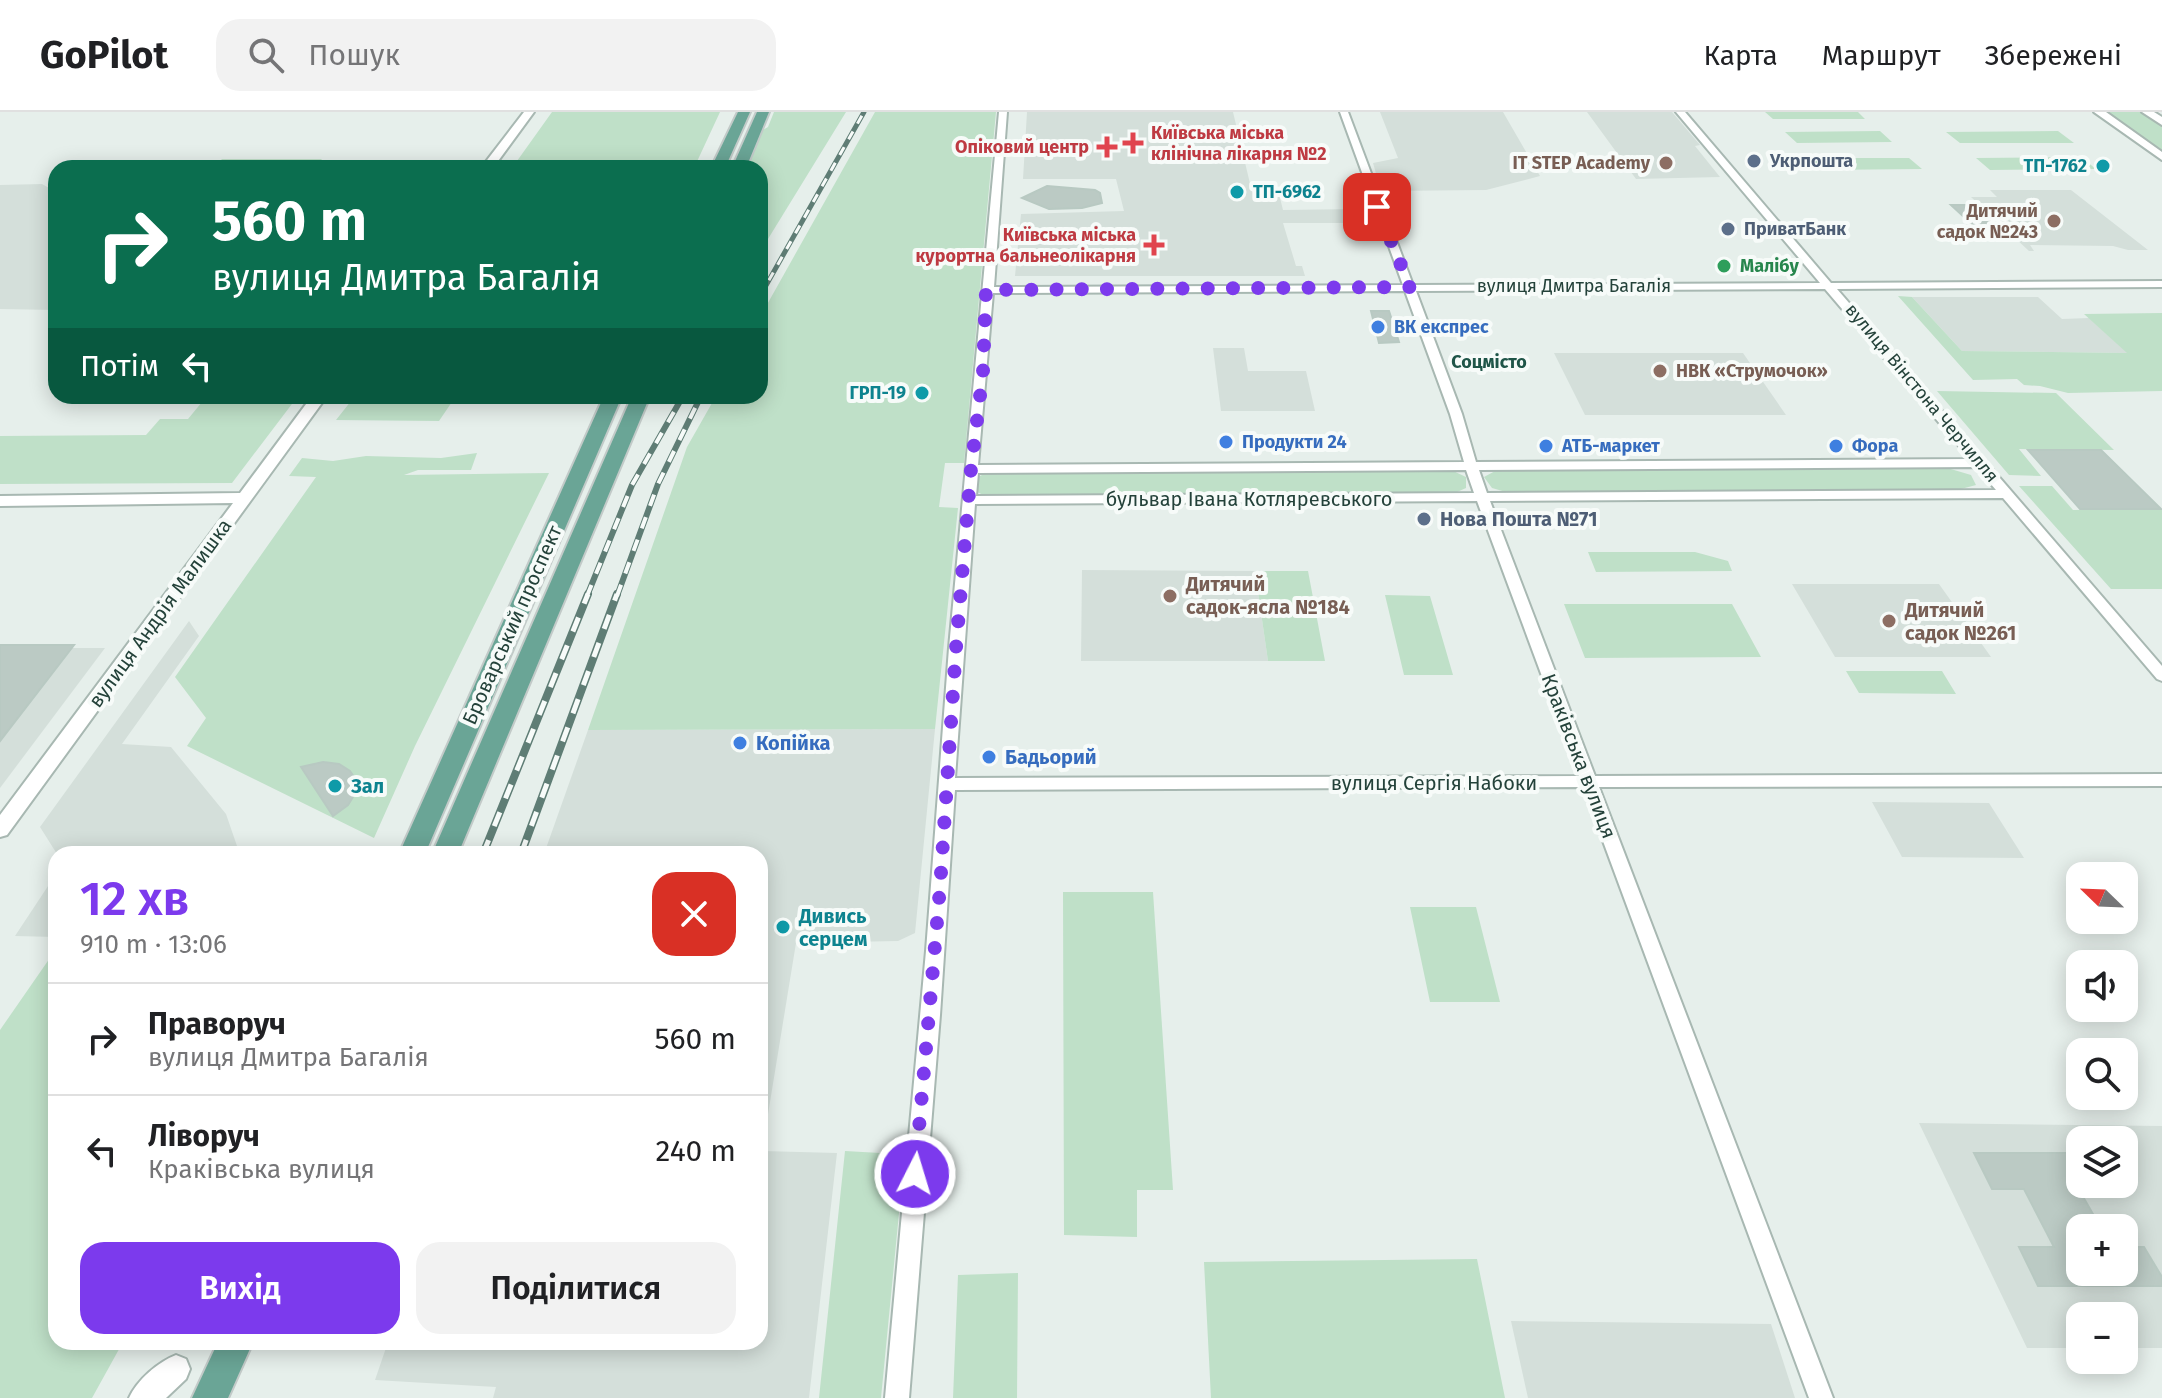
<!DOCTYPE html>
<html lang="uk">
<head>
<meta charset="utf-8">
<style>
	body { margin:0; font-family:"Fira Sans",sans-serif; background:#f2f2f2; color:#202124; height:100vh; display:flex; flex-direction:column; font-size:30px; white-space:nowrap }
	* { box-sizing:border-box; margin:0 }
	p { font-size:26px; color:#757577 }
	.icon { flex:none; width:44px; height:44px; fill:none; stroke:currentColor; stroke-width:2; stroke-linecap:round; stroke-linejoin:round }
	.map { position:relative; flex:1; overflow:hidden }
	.details { position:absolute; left:48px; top:734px; width:720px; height:504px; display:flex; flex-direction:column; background:#fff; border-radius:24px; box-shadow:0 4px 20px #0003 }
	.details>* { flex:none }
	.guide { position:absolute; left:48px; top:48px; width:720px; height:244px; border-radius:24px; box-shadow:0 4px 20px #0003; background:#0b6e4f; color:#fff; overflow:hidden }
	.needle { width:52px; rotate:293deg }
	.tools { position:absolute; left:2066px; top:750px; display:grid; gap:16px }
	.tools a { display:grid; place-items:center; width:72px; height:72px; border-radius:16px; background:#fff; box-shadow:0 4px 20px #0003; font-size:40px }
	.pin { position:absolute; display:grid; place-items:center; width:68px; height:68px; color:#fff; margin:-34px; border-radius:16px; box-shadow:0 4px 12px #0006 }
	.me { position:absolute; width:88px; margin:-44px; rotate:5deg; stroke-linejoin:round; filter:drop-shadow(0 0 6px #0008) }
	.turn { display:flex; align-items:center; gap:28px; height:168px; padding:0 32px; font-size:36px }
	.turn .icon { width:104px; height:104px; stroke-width:2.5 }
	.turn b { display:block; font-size:56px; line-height:68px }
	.then { display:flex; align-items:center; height:76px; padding:0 32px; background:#0003; gap:16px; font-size:30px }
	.round { display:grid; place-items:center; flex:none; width:84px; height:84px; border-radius:24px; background:#f2f2f2 }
	.overview { display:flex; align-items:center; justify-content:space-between; height:136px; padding:0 32px }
	h1 { font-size:48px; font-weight:600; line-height:60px; color:#7c3aed }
	.button { display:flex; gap:16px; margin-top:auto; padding:16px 32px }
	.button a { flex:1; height:92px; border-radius:24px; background:#7c3aed; color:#fff; font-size:32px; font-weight:600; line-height:92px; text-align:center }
	.button a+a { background:#f2f2f2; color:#202124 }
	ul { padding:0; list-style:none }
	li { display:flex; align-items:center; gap:24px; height:112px; padding:0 32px; border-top:2px solid #e0e0e0 }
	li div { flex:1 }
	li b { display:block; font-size:30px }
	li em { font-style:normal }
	header { display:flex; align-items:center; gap:48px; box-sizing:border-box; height:112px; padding:0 40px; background:#fff; border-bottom:2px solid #e0e0e0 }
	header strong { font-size:38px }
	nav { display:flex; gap:44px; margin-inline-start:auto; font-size:28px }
	.search { width:560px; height:72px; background:#f2f2f2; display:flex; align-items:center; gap:20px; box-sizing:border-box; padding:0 28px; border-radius:24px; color:#757577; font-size:30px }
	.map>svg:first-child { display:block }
	.built { fill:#d4dfda; fill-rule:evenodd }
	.green { fill:#bfe0c8 }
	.building { fill:#bbcac4; stroke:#b8c9c2; stroke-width:2 }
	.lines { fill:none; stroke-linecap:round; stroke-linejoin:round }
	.minor-casing { stroke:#a8b8b2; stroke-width:4 }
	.tertiary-casing { stroke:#a8b8b2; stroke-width:4 }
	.primary-casing { stroke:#c2cac8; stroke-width:4 }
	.minor { fill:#fff; fill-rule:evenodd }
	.tertiary { fill:#fff; fill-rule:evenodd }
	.primary { fill:#6aa596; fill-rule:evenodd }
	.rail-far2-casing { stroke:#5f7d75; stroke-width:5 }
	.rail-far1-casing { stroke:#5f7d75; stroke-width:6 }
	.rail-casing { stroke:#5f7d75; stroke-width:8 }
	.rail-far2 { stroke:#f7fbf9; stroke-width:3; stroke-dasharray:9; stroke-linecap:butt }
	.rail-far1 { stroke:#f7fbf9; stroke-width:4; stroke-dasharray:12; stroke-linecap:butt }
	.rail { stroke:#f7fbf9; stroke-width:5; stroke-dasharray:15; stroke-linecap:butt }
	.route { stroke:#7c3aed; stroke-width:14; stroke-dasharray:0 25.2 }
	.health-dot { fill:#e0444e; stroke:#f7fbf9; stroke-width:3 }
	.service-dot { fill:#5c6f8a; stroke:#f7fbf9; stroke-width:3 }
	.education-dot { fill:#8d6e63; stroke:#f7fbf9; stroke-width:3 }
	.culture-dot { fill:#0f9aa8; stroke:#f7fbf9; stroke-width:3 }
	.leisure-dot { fill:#2e9e5b; stroke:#f7fbf9; stroke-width:3 }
	.shop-dot { fill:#3f7fe0; stroke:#f7fbf9; stroke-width:3 }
	.labels { text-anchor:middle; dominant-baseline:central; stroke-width:8; stroke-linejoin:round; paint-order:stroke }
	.far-health-label { font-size:18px; font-weight:bold; fill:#be3a42; stroke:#f7fbf9; text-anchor:end }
	.far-service-label { font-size:18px; font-weight:bold; fill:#4e5e75; stroke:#f7fbf9; text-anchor:start }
	.far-education-label { font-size:18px; font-weight:bold; fill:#785e54; stroke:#f7fbf9; text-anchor:end }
	.far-culture-label { font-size:18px; font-weight:bold; fill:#0d838f; stroke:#f7fbf9; text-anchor:end }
	.far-leisure-label { font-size:18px; font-weight:bold; fill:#27864d; stroke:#f7fbf9; text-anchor:start }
	.far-street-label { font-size:18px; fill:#24423a; stroke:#f7fbf9 }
	.far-shop-label { font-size:18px; font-weight:bold; fill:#366cbe; stroke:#f7fbf9; text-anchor:start }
	.far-neighbourhood-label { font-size:18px; font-weight:bold; fill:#1f5548; stroke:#f7fbf9 }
	.street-label { font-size:20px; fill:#24423a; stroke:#f7fbf9 }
	.service-label { font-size:20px; font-weight:bold; fill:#4e5e75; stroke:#f7fbf9; text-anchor:start }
	.education-label { font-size:20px; font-weight:bold; fill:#785e54; stroke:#f7fbf9; text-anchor:start }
	.shop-label { font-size:20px; font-weight:bold; fill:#366cbe; stroke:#f7fbf9; text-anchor:start }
	.culture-label { font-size:20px; font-weight:bold; fill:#0d838f; stroke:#f7fbf9; text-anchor:start }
</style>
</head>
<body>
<header>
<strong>GoPilot</strong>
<div class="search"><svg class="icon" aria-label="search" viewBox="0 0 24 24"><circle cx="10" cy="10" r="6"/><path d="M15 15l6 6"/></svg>Пошук</div>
<nav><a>Карта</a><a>Маршрут</a><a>Збережені</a></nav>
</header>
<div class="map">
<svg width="2162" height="1286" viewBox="0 0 2162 1286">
	<rect width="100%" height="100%" fill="#e6efeb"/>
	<path class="built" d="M1027,0H1233L1252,80L1279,82L1283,98L1358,97L1363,111H1283L1296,154H1302L1305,164H1015L1021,102L1124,99L1116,67H1023Z
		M1380,0H1503L1540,64L1486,78L1381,79L1373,51L1398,46Z
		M1587,0H1672L1700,33L1695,34L1720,65L1636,67Z
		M42,72L56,80V198L0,197V73Z
		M1990,78H2071L2148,138H2128L2113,134L2030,133L2034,139H2029L1971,85H1997Z
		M1912,185H2038L2062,207L2089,206L2128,241L1962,239Z
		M1213,236H1244L1248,259H1306L1315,299H1221Z
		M1554,241H1743L1786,303H1585Z
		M1082,458L1255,459L1268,549H1081Z
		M1792,472H1939L1991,545H1835Z
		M189,509L199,524L122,632L171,635L226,702L237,734L368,737L365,742H57L40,715Z
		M0,536H105L0,676Z
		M935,617L915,821L898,829L796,831L762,1039L837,1041L809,1286H493L496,1275L375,1268L388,1230H760V742H544L588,618Z
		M1872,690L1989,691L2024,746L1902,745Z
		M56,762V825L15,824Z
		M1919,1011L2162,1014V1236H2124V1204H2080V1236H2027ZM2080,1028H2124V1072H2080ZM2080,1116H2124V1160H2080Z
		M1511,1209L1771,1212L1795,1286H1528Z"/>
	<path class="green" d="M552,0H720L694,56H512Z
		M774,0H846L760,140V56H746L761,19L768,15Z
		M875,0H996L964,351H945L939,395L958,396L935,617L588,618L687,335L716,284H760V205Z
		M1765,0H1858L1865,7H1773Z
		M2103,0H2141L2162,15V41Z
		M1880,19L1892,30L1797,31L1785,20Z
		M2058,19L2074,31H1960L1946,20Z
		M2081,45L2096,57L1990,58L1976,46Z
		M1810,46H1909L1922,57L1821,58Z
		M222,47H322L314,56H213Z
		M1898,184L1912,185L1962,239L2127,241L2084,202L2162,201V279L2068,281L2040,274L2024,273L2017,267L1973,268Z
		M1937,279L2056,281L2114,338L2019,337L2041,364L2009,363Z
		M207,284H298L232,371L0,372V324L146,323L160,307H188Z
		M355,284H456L439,309L336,308Z
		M477,341L471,358H418L404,363L549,361L415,634L374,726L187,634L206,606L175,565L316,365L289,364L302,346L333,349L366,344L441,346Z
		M1944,355L1971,363L1976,373L1961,377L1506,380L1492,376L1484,365L1497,358Z
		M1449,357L1466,365V376L1457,380L988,385L977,380L978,365L988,360Z
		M2019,374H2052L2073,398L2162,397V477H2111Z
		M1588,440H1695L1728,449L1732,459L1596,460Z
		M1255,459H1308L1325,549H1268Z
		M1385,483L1430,484L1453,563H1404Z
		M1564,492H1732L1761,545L1585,546Z
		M1846,559H1942L1956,582L1859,581Z
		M1063,780H1153L1173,1078H1137V1125L1064,1123Z
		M1410,795H1476L1500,890H1430Z
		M56,842V1230H123L92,1286H0V918L52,843Z
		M845,1039L898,1042L904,1050L881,1286H819Z
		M1477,1147L1505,1286H1211L1204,1150Z
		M1018,1161L1017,1286H953L958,1163Z"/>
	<path class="building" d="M1047,74L1095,78L1100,81L1102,91L1082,96L1049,97L1022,86Z
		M1951,93H1972L2000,118H1978Z
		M1371,199H1389L1399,230L1379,231Z
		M2028,338H2101L2161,397H2080Z
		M0,533H74L0,629Z
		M323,650L339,652L350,659L356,668V680L348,693L333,704L301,655Z
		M1974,1041H2080L2078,1076L2101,1116H2080V1160H2124V1135H2144L2162,1165V1174H2038L2019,1135H2054L2024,1077H1992Z"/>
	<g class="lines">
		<defs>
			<path id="minor" d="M999,0H1007L994,175L1403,173L1340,0H1348L1413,173L1820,171L1676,0H1685L1831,171L2162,169V175L1837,177L2162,554V569L2157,567L2003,386L1490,389L1595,664L2162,662V674L1599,675L1833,1286H1809L1583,675L955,678L940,903L909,1286H885L926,839L949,536ZM1825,177L1970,347L1476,350L1462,302L1416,179ZM1405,179L1450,302L1464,350L978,353L993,181ZM1976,355L1996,378L1487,381L1479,358ZM1466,358L1474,381L976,384L978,361ZM1477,389L1579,664L955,666L975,392Z"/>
			<path id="tertiary" d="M524,0H534L493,56H481Z
				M2094,0H2106L2162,40V48Z
				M2142,0H2154L2162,5V13Z
				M312,284H327L7,723L0,725V703L233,391L0,394V384L240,381Z
				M176,1243L186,1247L190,1257L186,1267L166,1286H129C137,1268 158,1250 176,1243Z"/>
			<path id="primary" d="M738,0H750L725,56H711Z
				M757,0H769L746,56H732Z
				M604,284H622L425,742H399Z
				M632,284H650L458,742H432Z
				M218,1230H253L228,1286H192Z"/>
		</defs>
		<use href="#minor" class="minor-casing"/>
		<use href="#tertiary" class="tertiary-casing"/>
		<use href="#primary" class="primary-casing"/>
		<use href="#minor" class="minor"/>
		<use href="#tertiary" class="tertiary"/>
		<use href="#primary" class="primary"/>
		<defs>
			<path id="rail-far2" d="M760,184L864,0"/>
			<path id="rail-far1" d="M587,484L632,373L683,284
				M617,484L658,372L701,284"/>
			<path id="rail" d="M483,742L588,482
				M521,742L617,482"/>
		</defs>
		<use href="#rail-far2" class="rail-far2-casing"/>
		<use href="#rail-far1" class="rail-far1-casing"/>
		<use href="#rail" class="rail-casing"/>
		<use href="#rail-far2" class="rail-far2"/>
		<use href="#rail-far1" class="rail-far1"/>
		<use href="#rail" class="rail"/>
	</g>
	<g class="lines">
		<path class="route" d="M915,1062L940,776L956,536L971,357L983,260L986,178L1410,175L1377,95"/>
	</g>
	<g class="health-dot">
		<path d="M1129 19h8v8h8v8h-8v8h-8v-8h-8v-8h8z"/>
		<path d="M1103 23h8v8h8v8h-8v8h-8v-8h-8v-8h8z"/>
		<path d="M1150 121h8v8h8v8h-8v8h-8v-8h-8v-8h8z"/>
	</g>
	<g class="service-dot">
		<circle cx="1754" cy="49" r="8"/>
		<circle cx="1728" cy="117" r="8"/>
		<circle cx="1424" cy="407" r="8"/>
	</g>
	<g class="education-dot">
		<circle cx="1666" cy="51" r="8"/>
		<circle cx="2054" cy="109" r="8"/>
		<circle cx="1660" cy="259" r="8"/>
		<circle cx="1170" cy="484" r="8"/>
		<circle cx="1889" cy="509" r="8"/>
	</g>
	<g class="culture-dot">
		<circle cx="2103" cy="54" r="8"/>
		<circle cx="1237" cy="80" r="8"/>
		<circle cx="922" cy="281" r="8"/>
		<circle cx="335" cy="674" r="8"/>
		<circle cx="783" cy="815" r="8"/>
	</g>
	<circle class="leisure-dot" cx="1724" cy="154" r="8"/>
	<g class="shop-dot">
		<circle cx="1378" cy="215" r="8"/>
		<circle cx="1226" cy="330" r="8"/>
		<circle cx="1546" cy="334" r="8"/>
		<circle cx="1836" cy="334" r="8"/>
		<circle cx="740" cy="631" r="8"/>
		<circle cx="989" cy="645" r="8"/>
	</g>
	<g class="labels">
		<g class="far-health-label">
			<text x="1151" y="21" text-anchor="start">Київська міська<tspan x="1151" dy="21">клінічна лікарня №2</tspan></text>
			<text x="1089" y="35">Опіковий центр</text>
			<text x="1136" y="123">Київська міська<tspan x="1136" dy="21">курортна бальнеолікарня</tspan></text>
		</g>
		<g class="far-service-label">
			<text x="1770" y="49">Укрпошта</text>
			<text x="1744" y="117">ПриватБанк</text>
		</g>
		<g class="far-education-label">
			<text x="1650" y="51">IT STEP Academy</text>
			<text x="2038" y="99">Дитячий<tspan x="2038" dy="21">садок №243</tspan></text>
			<text x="1676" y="259" text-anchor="start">НВК «Струмочок»</text>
		</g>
		<g class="far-culture-label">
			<text x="2087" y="54">ТП-1762</text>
			<text x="1253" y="80" text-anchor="start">ТП-6962</text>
			<text x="906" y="281">ГРП-19</text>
		</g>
		<g class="far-leisure-label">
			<text x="1740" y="154">Малібу</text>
		</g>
		<g class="far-street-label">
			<text x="1574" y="174">вулиця Дмитра Багалія</text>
			<text transform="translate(1922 281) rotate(50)">вулиця Вінстона Черчилля</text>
		</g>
		<g class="far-shop-label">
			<text x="1394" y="215">ВК експрес</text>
			<text x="1242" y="330">Продукти 24</text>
			<text x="1562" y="334">АТБ-маркет</text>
			<text x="1852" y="334">Фора</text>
		</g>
		<g class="far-neighbourhood-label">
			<text x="1489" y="250">Соцмісто</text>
		</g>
		<g class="street-label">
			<text x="1249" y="387">бульвар Івана Котляревського</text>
			<text transform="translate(160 501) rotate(-54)">вулиця Андрія Малишка</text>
			<text transform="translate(512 513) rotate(-66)">Броварський проспект</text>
			<text transform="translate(1579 644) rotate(69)">Краківська вулиця</text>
			<text x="1434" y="671">вулиця Сергія Набоки</text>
		</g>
		<g class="service-label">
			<text x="1440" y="407">Нова Пошта №71</text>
		</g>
		<g class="education-label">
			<text x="1186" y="472">Дитячий<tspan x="1186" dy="23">садок-ясла №184</tspan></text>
			<text x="1905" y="498">Дитячий<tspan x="1905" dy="23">садок №261</tspan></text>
		</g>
		<g class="shop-label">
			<text x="756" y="631">Копійка</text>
			<text x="1005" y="645">Бадьорий</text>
		</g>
		<g class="culture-label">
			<text x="351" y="674">Зал</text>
			<text x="799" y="804">Дивись<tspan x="799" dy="23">серцем</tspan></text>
		</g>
	</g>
</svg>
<div class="tools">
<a><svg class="needle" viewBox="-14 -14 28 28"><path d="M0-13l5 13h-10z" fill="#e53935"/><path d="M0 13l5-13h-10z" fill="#757577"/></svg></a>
<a><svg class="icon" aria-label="sound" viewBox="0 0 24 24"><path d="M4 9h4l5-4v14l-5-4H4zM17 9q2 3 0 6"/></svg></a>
<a><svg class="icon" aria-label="search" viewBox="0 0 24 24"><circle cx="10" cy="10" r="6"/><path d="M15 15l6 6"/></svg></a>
<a><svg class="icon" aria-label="layers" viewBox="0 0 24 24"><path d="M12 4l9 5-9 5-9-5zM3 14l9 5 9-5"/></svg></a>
<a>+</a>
<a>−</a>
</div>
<div class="pin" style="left:1377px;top:95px;background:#d93025"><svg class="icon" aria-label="arrive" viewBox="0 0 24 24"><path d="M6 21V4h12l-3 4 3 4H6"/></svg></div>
<svg class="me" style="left:915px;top:1062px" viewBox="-20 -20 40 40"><circle r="17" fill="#7c3aed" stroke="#fff" stroke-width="3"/><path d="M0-11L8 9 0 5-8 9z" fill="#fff"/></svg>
<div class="guide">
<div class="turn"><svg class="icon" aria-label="right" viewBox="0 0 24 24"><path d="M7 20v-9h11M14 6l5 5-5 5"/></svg><div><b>560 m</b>вулиця Дмитра Багалія</div></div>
<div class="then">Потім<svg class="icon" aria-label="left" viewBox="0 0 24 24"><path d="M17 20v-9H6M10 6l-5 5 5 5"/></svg></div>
</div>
<section class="details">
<div class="overview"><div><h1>12 хв</h1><p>910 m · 13:06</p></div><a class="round" style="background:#d93025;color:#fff"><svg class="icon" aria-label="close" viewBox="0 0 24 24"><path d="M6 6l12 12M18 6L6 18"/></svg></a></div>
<ul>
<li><svg class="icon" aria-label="right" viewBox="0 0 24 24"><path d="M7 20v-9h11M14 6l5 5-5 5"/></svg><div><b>Праворуч</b><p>вулиця Дмитра Багалія</p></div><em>560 m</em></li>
<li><svg class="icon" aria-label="left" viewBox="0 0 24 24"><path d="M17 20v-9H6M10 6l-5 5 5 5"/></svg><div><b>Ліворуч</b><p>Краківська вулиця</p></div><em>240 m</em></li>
</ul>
<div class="button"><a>Вихід</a><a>Поділитися</a></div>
</section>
</div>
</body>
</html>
